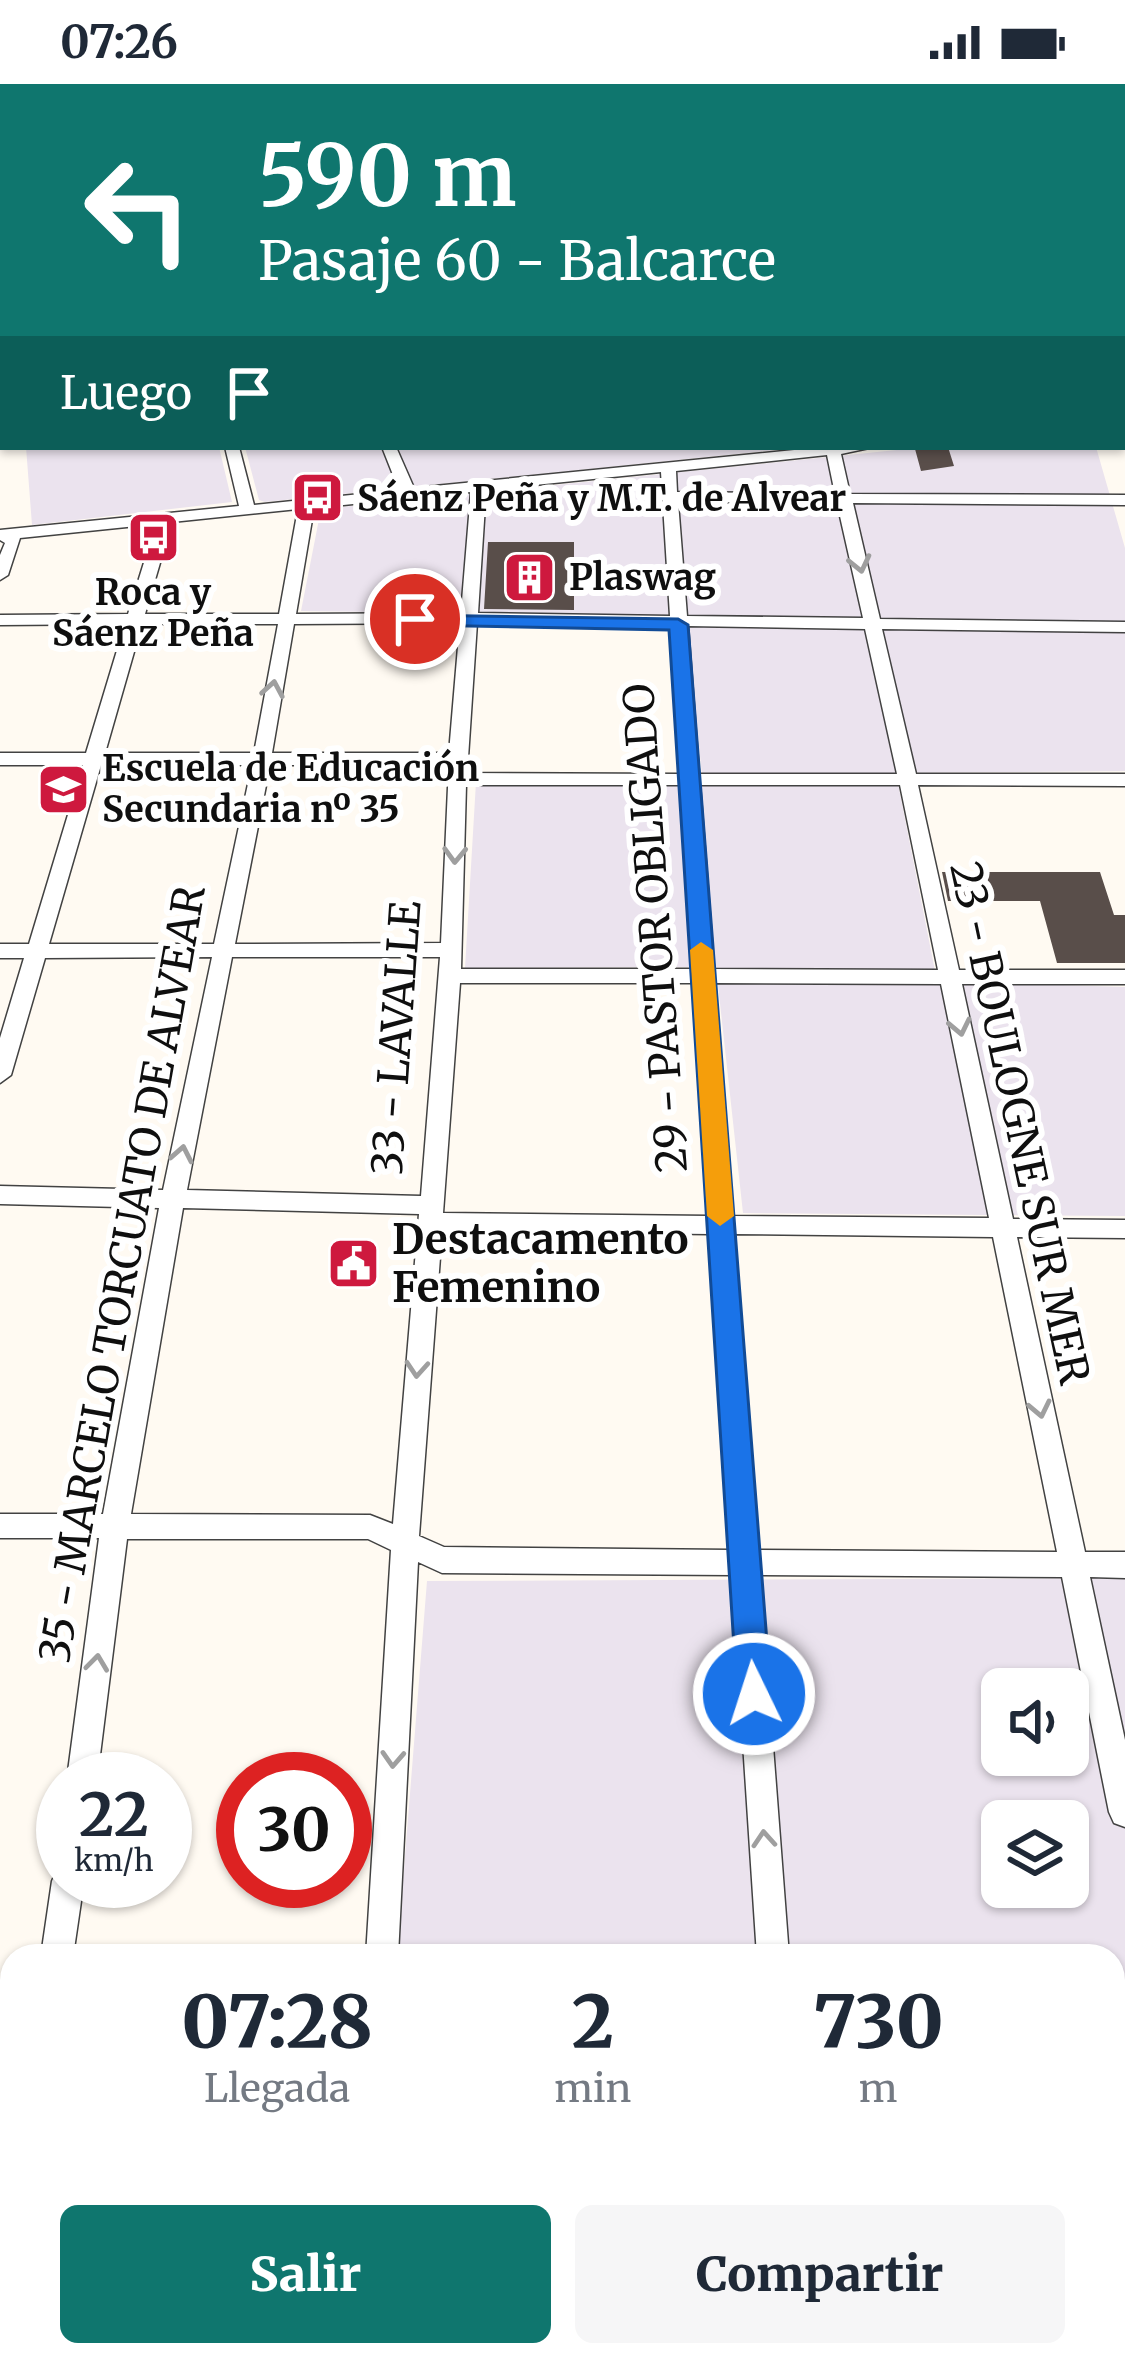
<!DOCTYPE html>
<html lang="es">
<head>
<meta charset="utf-8">
<style>
	body { margin:0; font-family:Merriweather,serif; background:#f6f6f7; color:#1f2937; height:100vh; display:flex; flex-direction:column; font-size:45px; white-space:nowrap }
	* { box-sizing:border-box; margin:0 }
	p { font-size:39px; color:#747a83 }
	.icon { flex:none; width:66px; height:66px; fill:none; stroke:currentColor; stroke-width:2; stroke-linecap:round; stroke-linejoin:round }
	.map { position:relative; flex:1; overflow:hidden }
	.side { position:absolute; left:0px; top:1860px; width:1125px; height:423px; display:flex; flex-direction:column; background:#fff; border-radius:36px 36px 0 0; box-shadow:0 3px 9px #0004 }
	.side>* { flex:none }
	.hud { position:absolute; left:0px; top:0px; width:1125px; height:366px; box-shadow:0 3px 9px #0004; background:#0f766e; color:#fff; overflow:hidden }
	.fabs { position:absolute; left:981px; top:1584px; display:grid; gap:24px }
	.fabs a { display:grid; place-items:center; width:108px; height:108px; border-radius:18px; background:#fff; box-shadow:0 3px 9px #0004; font-size:60px }
	.speed { position:absolute; left:36px; top:1668px; display:flex; gap:24px; font-size:60px; font-weight:700; text-align:center }
	.speed>* { display:grid; place-content:center; width:156px; height:156px; border-radius:50%; background:#fff; box-shadow:0 3px 9px #0004; line-height:1 }
	.speed small { font-size:30px; font-weight:400 }
	.speed .limit { border:18px solid #d22; background:#fff; color:#111 }
	.pin { position:absolute; display:grid; place-items:center; width:102px; height:102px; color:#fff; margin:-51px; border:6px solid #fff; border-radius:50%; box-shadow:0 3px 12px #0007 }
	.me { position:absolute; width:132px; margin:-66px; rotate:356deg; stroke-linejoin:round; filter:drop-shadow(0 0 9px #0008) }
	.turn { display:flex; align-items:center; gap:42px; height:252px; padding:0 60px; font-size:54px }
	.turn .icon { width:156px; height:156px; stroke-width:2.5 }
	.turn b { display:block; font-size:84px; line-height:102px }
	.then { display:flex; align-items:center; height:114px; padding:0 60px; background:#0003; gap:24px; font-size:45px }
	.eta { display:flex; justify-content:space-evenly; align-items:center; height:204px; text-align:center }
	.eta b { font-size:72px; font-weight:800; line-height:84px }
	.button { display:flex; gap:24px; margin-top:auto; padding:24px 60px }
	.button a { flex:1; height:138px; border-radius:18px; background:#0f766e; color:#fff; font-size:48px; font-weight:800; line-height:138px; text-align:center }
	.button a+a { background:#f6f6f7; color:#1f2937 }
	.status { display:flex; justify-content:space-between; align-items:center; height:84px; padding:0 60px; background:#fff; direction:ltr }
	.status svg { height:33px; fill:currentColor }
	.map>svg:first-child { display:block }
	.industrial { fill:#ebe3ee; fill-rule:evenodd }
	.building { fill:#594e4a }
	.lines { fill:none; stroke-linecap:round; stroke-linejoin:round }
	.minor-casing { stroke:#424242; stroke-width:3 }
	.major-casing { stroke:#202020; stroke-width:3 }
	.minor { fill:#fff; fill-rule:evenodd }
	.major { fill:#ffbf62; fill-rule:evenodd }
	.oneway { stroke:#9f9f9f }
	.route { fill:#1a73e8; stroke:#114b97; stroke-width:3 }
	.slow { fill:#f59e0b }
	.labels { text-anchor:middle; dominant-baseline:central; stroke-width:12; stroke-linejoin:round; paint-order:stroke }
	.far-poi-label { font-size:36px; font-weight:bold; fill:#0f0f0f; stroke:#fff; text-anchor:start }
	.street-label { font-size:42px; fill:#0f0f0f; stroke:#fff }
	.poi-label { font-size:42px; font-weight:bold; fill:#0f0f0f; stroke:#fff; text-anchor:start }
</style>
</head>
<body>
<div class="status"><b>07:26</b><svg viewBox="0 0 49 12"><path d="M0 12V9h3v3zM5 12V6h3v6zM10 12V3h3v9zM15 12V0h3v12zM26 1h20v11H26zM47 4h2v5h-2z"/></svg></div>
<div class="map">
<svg width="1125" height="2281" viewBox="0 0 1125 2281">
	<rect width="100%" height="100%" fill="#fffaf2"/>
	<path class="industrial" d="M26,363H219L232,418L32,441Z
		M245,363H805L265,418L259,416Z
		M926,363H1096L1125,464V687L896,689L937,897L1125,903V1132L743,1129L716,883L465,884L476,698L703,702L686,532L301,527L321,425Z
		M1125,1494V2281H363L364,2271H1113V1872H397L427,1497ZM1002,1605H1068V1671H1002ZM1002,1737H1068V1803H1002Z"/>
	<path class="building" d="M931,363H948L954,382L921,387L915,365Z
		M488,458H574V526L484,525Z
		M942,788H1100L1114,831H1125V879H1057L1040,817H948Z"/>
	<g class="lines">
		<defs>
			<path id="minor" d="M358,0H370L372,3H360Z
				M597,0H607V3H597Z
				M723,0H733L734,3H724Z
				M794,0H804L805,3H795Z
				M928,0H1038L1043,3H933Z
				M1122,3H1125V9H1122Z
				M1122,36L1125,37V43L1122,42Z
				M1122,81H1125V87H1122Z
				M1122,116H1125V124H1122Z
				M1122,155H1125V163H1122Z
				M1122,215H1125V223H1122Z
				M1122,277H1125V285H1122Z
				M225,363H239L254,421L399,406L382,363H396L414,404L824,363H874L841,370L850,410L1125,411V421L853,419L880,535L1125,538V548L882,545L916,690H1125V702L918,701L959,886H1125V900H962L1013,1135L1125,1136V1154L1017,1153L1085,1468H1125V1494L1090,1493L1125,1656V1743L1114,1739L1109,1728L1062,1493L760,1491L789,1872H757L732,1491L442,1489L418,1478L398,1872H366L391,1466L368,1455H127L97,1695H67L99,1454H0V1430H103L159,1124L0,1120V1102L163,1106L212,873L45,874L11,991L0,999V954L24,874H0V860H29L83,681H0V669H86L125,540L0,541V531L128,530L156,440L20,454L8,491L0,496V471L5,459L0,456V446L239,422ZM827,371L835,410L677,408L676,387ZM661,388L670,532L478,529L486,406ZM471,408L461,529L296,530L314,424ZM678,418L837,419L863,534L687,532ZM298,425L279,530H145L172,438ZM460,539L449,669H272L294,540ZM477,539L671,542L680,690L467,689ZM142,540H278L254,669H105ZM688,542L865,545L897,690H699ZM101,681H252L214,860H49ZM270,681H449L441,859L235,860ZM466,701H681L693,885H461ZM700,701H900L938,886L714,885ZM232,873H440L421,1112L187,1106ZM460,899H694L709,1132L443,1129ZM715,899L941,900L989,1134L733,1132ZM183,1124L419,1130L393,1440L370,1431L131,1430ZM442,1147L710,1150L730,1466L444,1463L419,1452ZM734,1150L993,1153L1057,1468L758,1466Z
				M63,1783V1797H84L73,1872H41L52,1797L57,1786Z
				M0,1923H12V1957H0Z
				M1113,1937H1125V1971H1113Z
				M12,2110V2209L0,2214V2115Z
				M336,2271H374L373,2281H335Z
				M780,2271H818L819,2281H781Z"/>
			<path id="major" d="M1122,345H1125V364L1119,363Z"/>
		</defs>
		<use href="#minor" class="minor-casing"/>
		<use href="#major" class="major-casing"/>
		<use href="#minor" class="minor"/>
		<use href="#major" class="major"/>
	</g>
	<defs><path id="oneway-chevron" d="M-2-3.5L2.5 0L-2 3.5" fill="none" stroke-width="1.6" stroke-linecap="round" stroke-linejoin="round" transform="scale(3)"/></defs>
	<g class="oneway">
		<use href="#oneway-chevron" transform="translate(860 480) rotate(77)"/>
		<use href="#oneway-chevron" transform="translate(273 605) rotate(-80)"/>
		<use href="#oneway-chevron" transform="translate(455 771) rotate(92)"/>
		<use href="#oneway-chevron" transform="translate(960 943) rotate(78)"/>
		<use href="#oneway-chevron" transform="translate(182 1070) rotate(-79)"/>
		<use href="#oneway-chevron" transform="translate(417 1285) rotate(94)"/>
		<use href="#oneway-chevron" transform="translate(1040 1325) rotate(78)"/>
		<use href="#oneway-chevron" transform="translate(97 1579) rotate(-83)"/>
		<use href="#oneway-chevron" transform="translate(393 1675) rotate(93)"/>
		<use href="#oneway-chevron" transform="translate(764 1755) rotate(-94)"/>
	</g>
	<path class="route" d="M408,531L678,535L688,541L771,1610L766,1621L754,1626L742,1621L737,1610L669,546L415,541L406,535Z"/>
	<path class="slow" d="M701,858L713,866L734,1132L720,1142L707,1132L690,866Z"/>
	<defs>
		<symbol id="bus-square" viewBox="-11 -11 22 22"><rect x="-9" y="-9" width="18" height="18" rx="4" fill="#ce193e" stroke="#fff"/><path d="M-5-6H5V4H4V6H2V4H-2V6H-4V4H-5ZM-3.5-4V0h7V-4ZM-3.5 1.2v1.5H-2V1.2ZM2 1.2v1.5H3.5V1.2Z" fill="#fff"/></symbol>
		<symbol id="building-square" viewBox="-11 -11 22 22"><rect x="-9" y="-9" width="18" height="18" rx="4" fill="#ce193e" stroke="#fff"/><path d="M-4-6H4V6H1V3H-1V6H-4ZM-2.5-4.3h1.7v1.8h-1.7ZM.8-4.3h1.7v1.8H.8ZM-2.5-1h1.7V.8h-1.7ZM.8-1h1.7V.8H.8Z" fill="#fff"/></symbol>
		<symbol id="school-square" viewBox="-11 -11 22 22"><rect x="-9" y="-9" width="18" height="18" rx="4" fill="#ce193e" stroke="#fff"/><path d="M0-5L7-2L0 1L-7-2ZM-4 1L0 2.5L4 1V4Q0 6-4 4Z" fill="#fff"/></symbol>
		<symbol id="civic-square" viewBox="-11 -11 22 22"><rect x="-9" y="-9" width="18" height="18" rx="4" fill="#ce193e" stroke="#fff"/><path d="M-.6-6.5H3V-4.5H.6V-3L4-1V1h2V6H-6V1h2V-1L-.6-3ZM-1.2 2.5V6h2.4V2.5Z" fill="#fff"/></symbol>
	</defs>
	<g fill-rule="evenodd">
		<use href="#bus-square" x="288" y="384" width="59" height="59"/>
		<use href="#bus-square" x="124" y="424" width="59" height="59"/>
		<use href="#building-square" x="500" y="464" width="59" height="59"/>
		<use href="#school-square" x="34" y="676" width="59" height="59"/>
		<use href="#civic-square" x="324" y="1150" width="59" height="59"/>
	</g>
	<g class="labels">
		<g class="far-poi-label">
			<text x="357" y="414">Sáenz Peña y M.T. de Alvear</text>
			<text x="569" y="493">Plaswag</text>
			<text x="153" y="508" text-anchor="middle">Roca y<tspan x="153" dy="41">Sáenz Peña</tspan></text>
			<text x="102" y="684">Escuela de Educación<tspan x="102" dy="41">Secundaria nº 35</tspan></text>
		</g>
		<g class="street-label">
			<text transform="translate(655 844) rotate(-94)">29 - PASTOR OBLIGADO</text>
			<text transform="translate(396 954) rotate(-86)">33 - LAVALLE</text>
			<text transform="translate(1020 1039) rotate(78)">23 - BOULOGNE SUR MER</text>
			<text transform="translate(122 1190) rotate(-80)">35 - MARCELO TORCUATO DE ALVEAR</text>
		</g>
		<g class="poi-label">
			<text x="392" y="1155">Destacamento<tspan x="392" dy="48">Femenino</tspan></text>
		</g>
	</g>
</svg>
<div class="fabs">
<a><svg class="icon" aria-label="sound" viewBox="0 0 24 24"><path d="M4 9h4l5-4v14l-5-4H4zM17 9q2 3 0 6"/></svg></a>
<a><svg class="icon" aria-label="layers" viewBox="0 0 24 24"><path d="M12 4l9 5-9 5-9-5zM3 14l9 5 9-5"/></svg></a>
</div>
<div class="speed"><div>22<small>km/h</small></div><div class="limit">30</div></div>
<div class="pin" style="left:415px;top:535px;background:#d93025"><svg class="icon" aria-label="arrive" viewBox="0 0 24 24"><path d="M6 21V4h12l-3 4 3 4H6"/></svg></div>
<svg class="me" style="left:754px;top:1610px" viewBox="-20 -20 40 40"><circle r="17" fill="#1a73e8" stroke="#fff" stroke-width="3"/><path d="M0-11L8 9 0 5-8 9z" fill="#fff"/></svg>
<div class="hud">
<div class="turn"><svg class="icon" aria-label="left" viewBox="0 0 24 24"><path d="M17 20v-9H6M10 6l-5 5 5 5"/></svg><div><b>590 m</b>Pasaje 60 - Balcarce</div></div>
<div class="then">Luego<svg class="icon" aria-label="arrive" viewBox="0 0 24 24"><path d="M6 21V4h12l-3 4 3 4H6"/></svg></div>
</div>
<section class="side">
<div class="eta">
<div><b>07:28</b><p>Llegada</p></div>
<div><b>2</b><p>min</p></div>
<div><b>730</b><p>m</p></div>
</div>
<div class="button"><a>Salir</a><a>Compartir</a></div>
</section>
</div>
</body>
</html>
